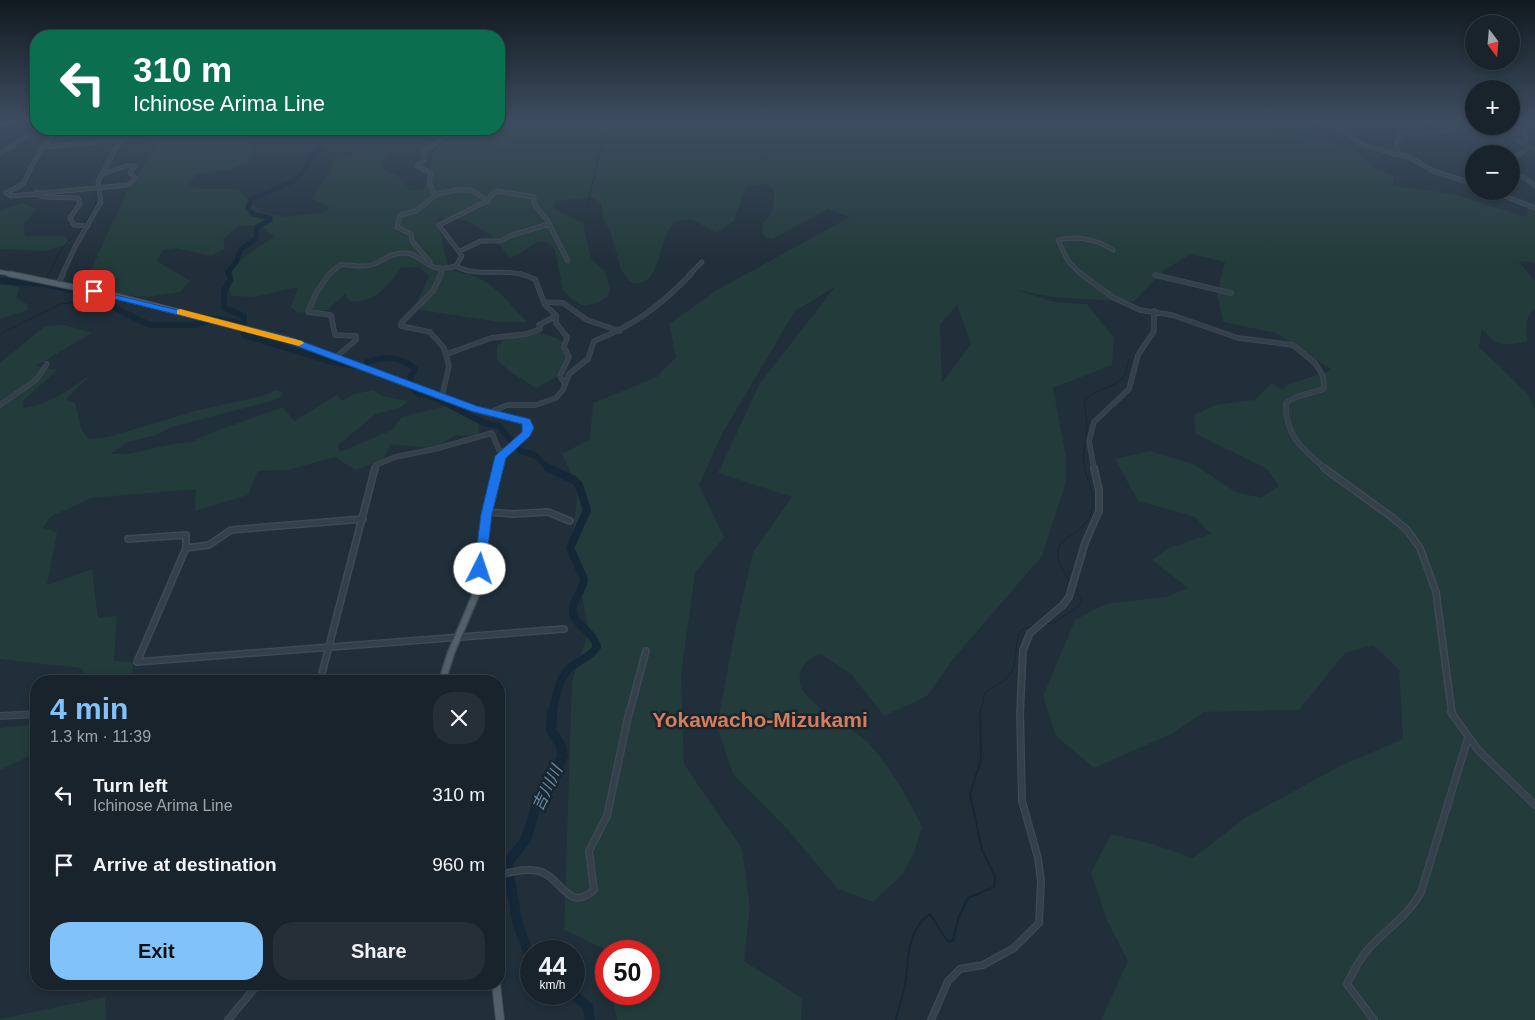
<!DOCTYPE html>
<html lang="en">
<head>
<meta charset="utf-8">
<style>
	body { margin:0; font-family:Arial,"Noto Sans JP",sans-serif; background:#262f38; color:#f1f3f6; height:100vh; display:flex; flex-direction:column; font-size:19px; white-space:nowrap }
	* { box-sizing:border-box; margin:0 }
	p { font-size:16px; color:#9fa4a9 }
	.icon { flex:none; width:28px; height:28px; fill:none; stroke:currentColor; stroke-width:2; stroke-linecap:round; stroke-linejoin:round }
	.map { position:relative; flex:1; overflow:hidden }
	.details { position:absolute; left:30px; top:675px; width:475px; height:315px; display:flex; flex-direction:column; background:#19232c; border-radius:20px; box-shadow:0 2px 8px #0003,0 0 0 1px #374048 }
	.details>* { flex:none }
	.hud { position:absolute; left:30px; top:30px; width:475px; height:105px; border-radius:20px; box-shadow:0 2px 8px #0003,0 0 0 1px #374048; background:#0b6e4f; color:#fff; overflow:hidden }
	.needle { width:32px; rotate:164deg }
	.buttons { position:absolute; left:1465px; top:15px; display:grid; gap:10px }
	.buttons a { display:grid; place-items:center; width:55px; height:55px; border-radius:50%; background:#19232c; box-shadow:0 2px 8px #0003,0 0 0 1px #374048; font-size:25px }
	.speed { position:absolute; left:520px; top:940px; display:flex; gap:10px; font-size:25px; font-weight:700; text-align:center }
	.speed>* { display:grid; place-content:center; width:65px; height:65px; border-radius:50%; background:#19232c; box-shadow:0 2px 8px #0003,0 0 0 1px #374048; line-height:1 }
	.speed small { font-size:12px; font-weight:400 }
	.speed .limit { border:8px solid #d22; background:#fff; color:#111 }
	.pin { position:absolute; display:grid; place-items:center; width:42px; height:42px; color:#fff; margin:-21px; border-radius:10px; box-shadow:0 2px 8px #0006 }
	.me { position:absolute; width:55px; margin:-28px; rotate:4deg; stroke-linejoin:round; filter:drop-shadow(0 0 4px #0008) }
	.turn { display:flex; align-items:center; gap:18px; height:105px; padding:0 20px; font-size:22px }
	.turn .icon { width:65px; height:65px; stroke-width:2.5 }
	.turn b { display:block; font-size:35px; line-height:42px }
	.round { display:grid; place-items:center; flex:none; width:52px; height:52px; border-radius:20px; background:#262f38 }
	.head { display:flex; align-items:center; justify-content:space-between; height:85px; padding:0 20px }
	h1 { font-size:30px; font-weight:600; line-height:38px; color:#81c2fa }
	.action { display:flex; gap:10px; margin-top:auto; padding:10px 20px }
	.action a { flex:1; height:58px; border-radius:20px; background:#81c2fa; color:#111; font-size:20px; font-weight:600; line-height:58px; text-align:center }
	.action a+a { background:#262f38; color:#f1f3f6 }
	ul { padding:0; list-style:none }
	li { display:flex; align-items:center; gap:15px; height:70px; padding:0 20px }
	li div { flex:1 }
	li b { display:block; font-size:19px }
	li em { font-style:normal }
	.map>svg:first-child { display:block }
	.green { fill:#233b3a; fill-rule:evenodd }
	.lines { fill:none; stroke-linecap:round; stroke-linejoin:round }
	.stream-far1 { stroke:#142838; stroke-width:1 }
	.stream { stroke:#142838; stroke-width:2 }
	.river-far3 { stroke:#142838; stroke-width:5 }
	.river-far2 { stroke:#142838; stroke-width:6 }
	.river-far1 { stroke:#142838; stroke-width:8 }
	.river { stroke:#142838; stroke-width:10 }
	.minor-far3-casing { stroke:#3e4a54; stroke-width:5 }
	.minor-far2-casing { stroke:#3e4a54; stroke-width:5.5 }
	.minor-far1-casing { stroke:#3e4a54; stroke-width:8 }
	.minor-casing { stroke:#3e4a54; stroke-width:8 }
	.major-far3-casing { stroke:#3e4a54; stroke-width:5.5 }
	.major-far2-casing { stroke:#3e4a54; stroke-width:7 }
	.major-far1-casing { stroke:#3e4a54; stroke-width:9 }
	.major-casing { stroke:#3e4a54; stroke-width:10 }
	.highway-casing { stroke:#3f4c55; stroke-width:6 }
	.minor-far3 { stroke:#35414a; stroke-width:3 }
	.minor-far2 { stroke:#35414a; stroke-width:4 }
	.minor-far1 { stroke:#35414a; stroke-width:5 }
	.minor { stroke:#35414a; stroke-width:5.5 }
	.major-far3 { stroke:#52606b; stroke-width:4 }
	.major-far2 { stroke:#52606b; stroke-width:5 }
	.major-far1 { stroke:#52606b; stroke-width:6 }
	.major { stroke:#52606b; stroke-width:8 }
	.highway { stroke:#716051; stroke-width:4.5 }
	.route { fill:#1a73e8; stroke:#114b97 }
	.slow { fill:#f59e0b }
	.labels { text-anchor:middle; dominant-baseline:central; stroke-width:5; stroke-linejoin:round; paint-order:stroke }
	.water-label { font-size:16px; font-style:italic; fill:#678ca7; stroke:#1a262f }
	.near-quarter-label { font-size:21px; font-weight:bold; fill:#d67e5b; stroke:#1a262f }
</style>
</head>
<body>
<div class="map">
<svg width="1535" height="1020" viewBox="0 0 1535 1020">
	<rect width="100%" height="100%" fill="#212f3a"/>
	<path class="green" d="M499,120H1244L1246,123L1354,148L1374,168L1393,175V186L1453,194L1527,217V203L1535,202V263L1525,261L1519,262L1535,281V309C1524,316 1526,330 1528,341C1505,346 1497,348 1482,329L1479,347L1528,394L1535,409V1020H1101L1128,961L1107,920L1091,873L1111,834L1152,844L1193,858L1245,818L1340,766L1403,739L1399,670L1373,645L1345,653L1299,710L1204,712L1171,734L1094,768L1056,736L1043,696L1075,620L1105,604L1166,597L1188,588L1152,560L1169,548L1211,534L1195,517L1138,501L1115,459L1150,451L1193,464L1236,492L1261,498L1279,486L1267,469L1196,434L1194,415L1215,405L1254,400L1272,383L1283,390L1287,385L1332,370L1276,333L1223,322L1217,294L1225,262L1191,254L1163,271L1133,302L1052,297L1016,290L1055,302L1087,304L1114,338L1112,365L1053,388L1066,457V482L1042,556L953,659L927,696L884,716L852,675L821,654C804,658 794,674 803,691C808,702 854,729 866,741C888,763 909,799 922,827L915,850L903,874L873,902L838,889L787,829L733,774L717,726L734,636L753,552L792,497L718,473L760,383L835,287L795,311L722,434L699,485L724,537L695,573L681,675L684,764L742,849L750,908L744,961L802,998L801,1020H617L612,994H649V951H606V965L603,948L564,930L572,681L589,632L572,544L578,489L562,454L590,439L593,403L657,377L676,357L669,324L717,290L850,217L828,209L772,239L765,237L762,232L763,223C774,213 774,205 774,190L767,184L746,186L734,221L716,233C709,230 700,222 692,220C660,213 664,264 649,278C645,282 640,283 635,284L629,281L621,270L610,231L604,220L601,203L592,197L556,201L553,208L583,223L591,258L606,273L610,290L608,296L597,303L587,305H581L569,297L563,290L555,250C538,227 526,258 509,257L493,237L466,220L437,218C440,227 445,259 448,264C454,275 469,272 479,278C501,290 510,306 528,322H499L414,309L429,276L419,267L400,268C389,287 371,305 349,301L345,294L327,310L298,313L291,307L298,287L254,297L232,296L225,278L245,256L274,237L260,225L238,226L223,239L225,249L211,256L175,248L163,250L157,261L190,281L180,292L148,297L104,293L89,274L127,191L160,141L135,129H240V138L254,150L253,158L228,170L197,174L188,185L202,189H238L260,212L284,217L325,212L329,207L312,199L329,171L333,159L383,146L391,150L382,162L383,170L398,176L409,190H422L428,182L434,150L463,129H499ZM957,305L971,344L942,383L940,325Z
		M1259,120H1305L1309,128L1326,137Z
		M23,203L36,209L24,224L25,236H65L70,243L46,251L0,249V213L4,209Z
		M0,284L20,287L16,298L27,304L28,310L0,319Z
		M65,325L92,333L36,366L57,370L24,400L23,408C50,405 72,388 94,372L66,399L75,403L81,428L88,439L108,437L195,411L262,396L276,390L283,392L280,397L271,401L172,427L156,435L128,442L110,454H128L172,444L191,442L213,432L283,407L294,421L337,395L342,401L354,394L373,390L382,396L409,401L399,408L376,414L338,445L340,452L392,430L402,417L450,405L458,406L478,418L479,433L475,436L455,435L435,449L391,444L383,460L356,470L334,457L288,470L258,471L248,495L195,511L196,489L91,498L50,517L43,528L57,532L47,585L92,569L98,618L117,616L114,661L133,662L132,681H88L81,668L0,659V363L45,326Z
		M530,331L557,338L568,347L570,361L560,375L536,388L510,372L497,359V346L508,336Z
		M36,724V753L0,770V728Z
		M105,997L106,1020H0V1019Z"/>
	<g class="lines">
		<path class="stream-far1" d="M587,207L600,151L614,120
			M85,224L96,203L93,189
			M47,278L61,249L83,227
			M0,334L61,304L75,302L91,294
			M1071,583C1032,530 1089,545 1093,505C1094,490 1086,479 1084,465C1082,452 1086,439 1087,427C1087,418 1085,409 1084,400C1095,389 1117,388 1125,375C1127,370 1127,364 1129,359
			M1042,625L1056,622L1081,604L1082,600L1075,587
			M980,714L985,693C992,686 1002,684 1008,677C1019,665 1013,644 1021,630L1036,625"/>
		<path class="stream" d="M896,1020C898,1008 903,997 905,986C909,960 906,930 930,914L946,939L949,942L953,940L958,919L968,898L994,887L995,876L982,850L970,794L981,760L980,712"/>
		<path class="river-far3" d="M229,275L228,272L236,262L241,249L256,239L257,227L270,220V218L253,214L248,208L251,199L294,181L306,169L308,161L320,150"/>
		<path class="river-far2" d="M229,274L230,280L224,291V308L244,316L243,324
			M0,281L44,284L99,296L119,310L150,325H193L215,319L243,324L244,335L329,361L355,366
			M367,362C385,356 400,356 415,369L410,377L411,382
			M412,387L417,393L436,398L484,423L499,426L520,451L535,455L549,469"/>
		<path class="river-far1" d="M548,468L574,480L579,485L587,510L570,548L584,579C583,590 574,598 573,609C572,626 593,629 597,647C590,657 582,659 572,666C558,677 556,698 552,714"/>
		<path class="river" d="M531,960L518,925L507,864L526,839L537,804L563,756L561,746L551,730L552,712
			M573,994L588,1007L590,1020"/>
		<defs>
			<path id="minor-far3" d="M1311,120L1346,132L1362,145L1409,157L1433,171L1474,184
				M1528,120L1535,124
				M1458,129L1463,120
				M1414,130L1419,125L1433,120
				M1526,140V134L1522,127L1535,125
				M1518,141L1535,150
				M43,147L121,140
				M0,154L38,129
				M1393,154L1397,151L1396,144L1401,133H1436L1474,125
				M1511,160L1528,148
				M1511,173L1525,178L1535,186
				M1492,191L1535,208
				M36,192L42,197L78,198L80,204L70,218L74,225L88,226
				M6,193L11,196L128,185L135,178L130,173L135,166H126L103,174
				M6,193L23,184L35,160L54,133
				M435,196L429,182L431,173L417,166L423,161L425,155L423,152L456,129
				M460,251L481,241H501L509,236L549,224
				M430,262L412,241L411,234L397,227L400,215L416,211L437,194L457,190H471L488,201
				M456,266C476,278 503,268 524,275
				M62,275L76,245L101,202L98,182L115,150L130,129
				M328,275L340,265C350,264 363,268 372,265C385,260 389,253 405,253C425,254 425,275 456,266L462,256L439,225L485,202L496,191L534,197V204L547,220L568,261
				M441,275V269
				M689,275L702,262
				M1082,275L1068,261L1058,240C1077,236 1097,239 1113,250"/>
			<path id="minor-far2" d="M329,274L316,293L308,312L331,315L335,335L356,336V340L337,356
				M441,274L433,291L401,323V326L430,332L444,348L449,366L442,396
				M521,274L535,279L545,305L556,315V323L567,337L564,347L569,357L560,376L564,383
				M1081,274L1114,298L1140,310L1172,315L1238,338L1293,345L1315,363L1323,376L1324,389L1296,397L1286,403C1285,436 1302,449 1326,469
				M1155,275L1231,293
				M58,284L63,274
				M545,302L563,303L587,320L620,331
				M447,354L491,338L527,334L540,329L539,325L556,316
				M0,405L36,380L47,364
				M491,412L507,405H536L556,398L563,390L569,374L588,359L594,341C635,325 660,306 691,274
				M375,469L376,465L395,457L435,449L492,433L499,450L504,452
				M1094,469L1089,441L1094,422L1129,389L1138,355L1154,331V311"/>
			<path id="minor-far1" d="M1324,468L1393,518L1407,530L1420,548L1436,592L1452,714
				M487,512L513,514L548,512L570,521
				M128,539L186,535V548L137,662L564,629
				M186,548L209,545L231,530L363,519
				M320,681L375,468
				M629,714L646,651
				M1020,714L1023,650L1030,633L1063,605L1069,597L1085,543L1099,511V490L1094,468"/>
			<path id="minor" d="M1451,712L1478,750L1535,805
				M0,716L36,714
				M499,875C512,872 529,867 542,872C563,881 569,912 594,890L589,851L607,816L629,712
				M228,1020L258,984
				M931,1020L948,981L960,969L983,965L1014,948L1039,923L1041,881L1038,858L1022,801L1020,712
				M1374,1020L1347,984C1354,970 1361,956 1373,944C1390,927 1409,914 1421,892L1468,738"/>
			<path id="major-far3" d="M0,272L16,275"/>
			<path id="major-far2" d="M10,274L112,295L289,340L474,409L526,422C532,440 508,444 501,457C499,460 498,466 498,469"/>
			<path id="major-far1" d="M442,681L451,653L477,592L486,514L498,468"/>
			<path id="major" d="M496,984L500,1020"/>
			<path id="highway" d="M0,124L13,120"/>
		</defs>
		<use href="#minor-far3" class="minor-far3-casing"/>
		<use href="#minor-far2" class="minor-far2-casing"/>
		<use href="#minor-far1" class="minor-far1-casing"/>
		<use href="#minor" class="minor-casing"/>
		<use href="#major-far3" class="major-far3-casing"/>
		<use href="#major-far2" class="major-far2-casing"/>
		<use href="#major-far1" class="major-far1-casing"/>
		<use href="#major" class="major-casing"/>
		<use href="#highway" class="highway-casing"/>
		<use href="#minor-far3" class="minor-far3"/>
		<use href="#minor-far2" class="minor-far2"/>
		<use href="#minor-far1" class="minor-far1"/>
		<use href="#minor" class="minor"/>
		<use href="#major-far3" class="major-far3"/>
		<use href="#major-far2" class="major-far2"/>
		<use href="#major-far1" class="major-far1"/>
		<use href="#major" class="major"/>
		<use href="#highway" class="highway"/>
	</g>
	<linearGradient id="sky" x2="0" y2="1"><stop stop-color="#121a20"/><stop offset="0.46" stop-color="#3d4d60"/><stop offset="1" stop-color="#3d4d60" stop-opacity="0"/></linearGradient>
	<rect width="1535" height="263" fill="url(#sky)"/>
	<path class="route" d="M91,289L293,338L477,406L530,419L534,428L530,436L506,458L492,514L485,572H476L474,569L481,514L495,456L522,432V424L471,411L286,342L91,293Z"/>
	<path class="slow" d="M180,309L302,341L304,343L299,346L177,314V310Z"/>
	<g class="labels">
		<g class="water-label">
			<text transform="translate(547 788) rotate(-64)">吉川川</text>
		</g>
		<g class="near-quarter-label">
			<text x="760" y="719">Yokawacho-Mizukami</text>
		</g>
	</g>
</svg>
<div class="buttons">
<a><svg class="needle" viewBox="-14 -14 28 28"><path d="M0-13l5 13h-10z" fill="#e53935"/><path d="M0 13l5-13h-10z" fill="#9fa4a9"/></svg></a>
<a>+</a>
<a>−</a>
</div>
<div class="speed"><div>44<small>km/h</small></div><div class="limit">50</div></div>
<div class="pin" style="left:94px;top:291px;background:#d93025"><svg class="icon" aria-label="arrive" viewBox="0 0 24 24"><path d="M6 21V4h12l-3 4 3 4H6"/></svg></div>
<svg class="me" style="left:480px;top:569px" viewBox="-20 -20 40 40"><circle r="19" fill="#fff"/><path d="M0-13L10 11 0 6-10 11z" fill="#1a73e8"/></svg>
<div class="hud">
<div class="turn"><svg class="icon" aria-label="left" viewBox="0 0 24 24"><path d="M17 20v-9H6M10 6l-5 5 5 5"/></svg><div><b>310 m</b>Ichinose Arima Line</div></div>
</div>
<section class="details">
<div class="head"><div><h1>4 min</h1><p>1.3 km · 11:39</p></div><a class="round"><svg class="icon" aria-label="close" viewBox="0 0 24 24"><path d="M6 6l12 12M18 6L6 18"/></svg></a></div>
<ul>
<li><svg class="icon" aria-label="left" viewBox="0 0 24 24"><path d="M17 20v-9H6M10 6l-5 5 5 5"/></svg><div><b>Turn left</b><p>Ichinose Arima Line</p></div><em>310 m</em></li>
<li><svg class="icon" aria-label="arrive" viewBox="0 0 24 24"><path d="M6 21V4h12l-3 4 3 4H6"/></svg><div><b>Arrive at destination</b></div><em>960 m</em></li>
</ul>
<div class="action"><a>Exit</a><a>Share</a></div>
</section>
</div>
</body>
</html>
